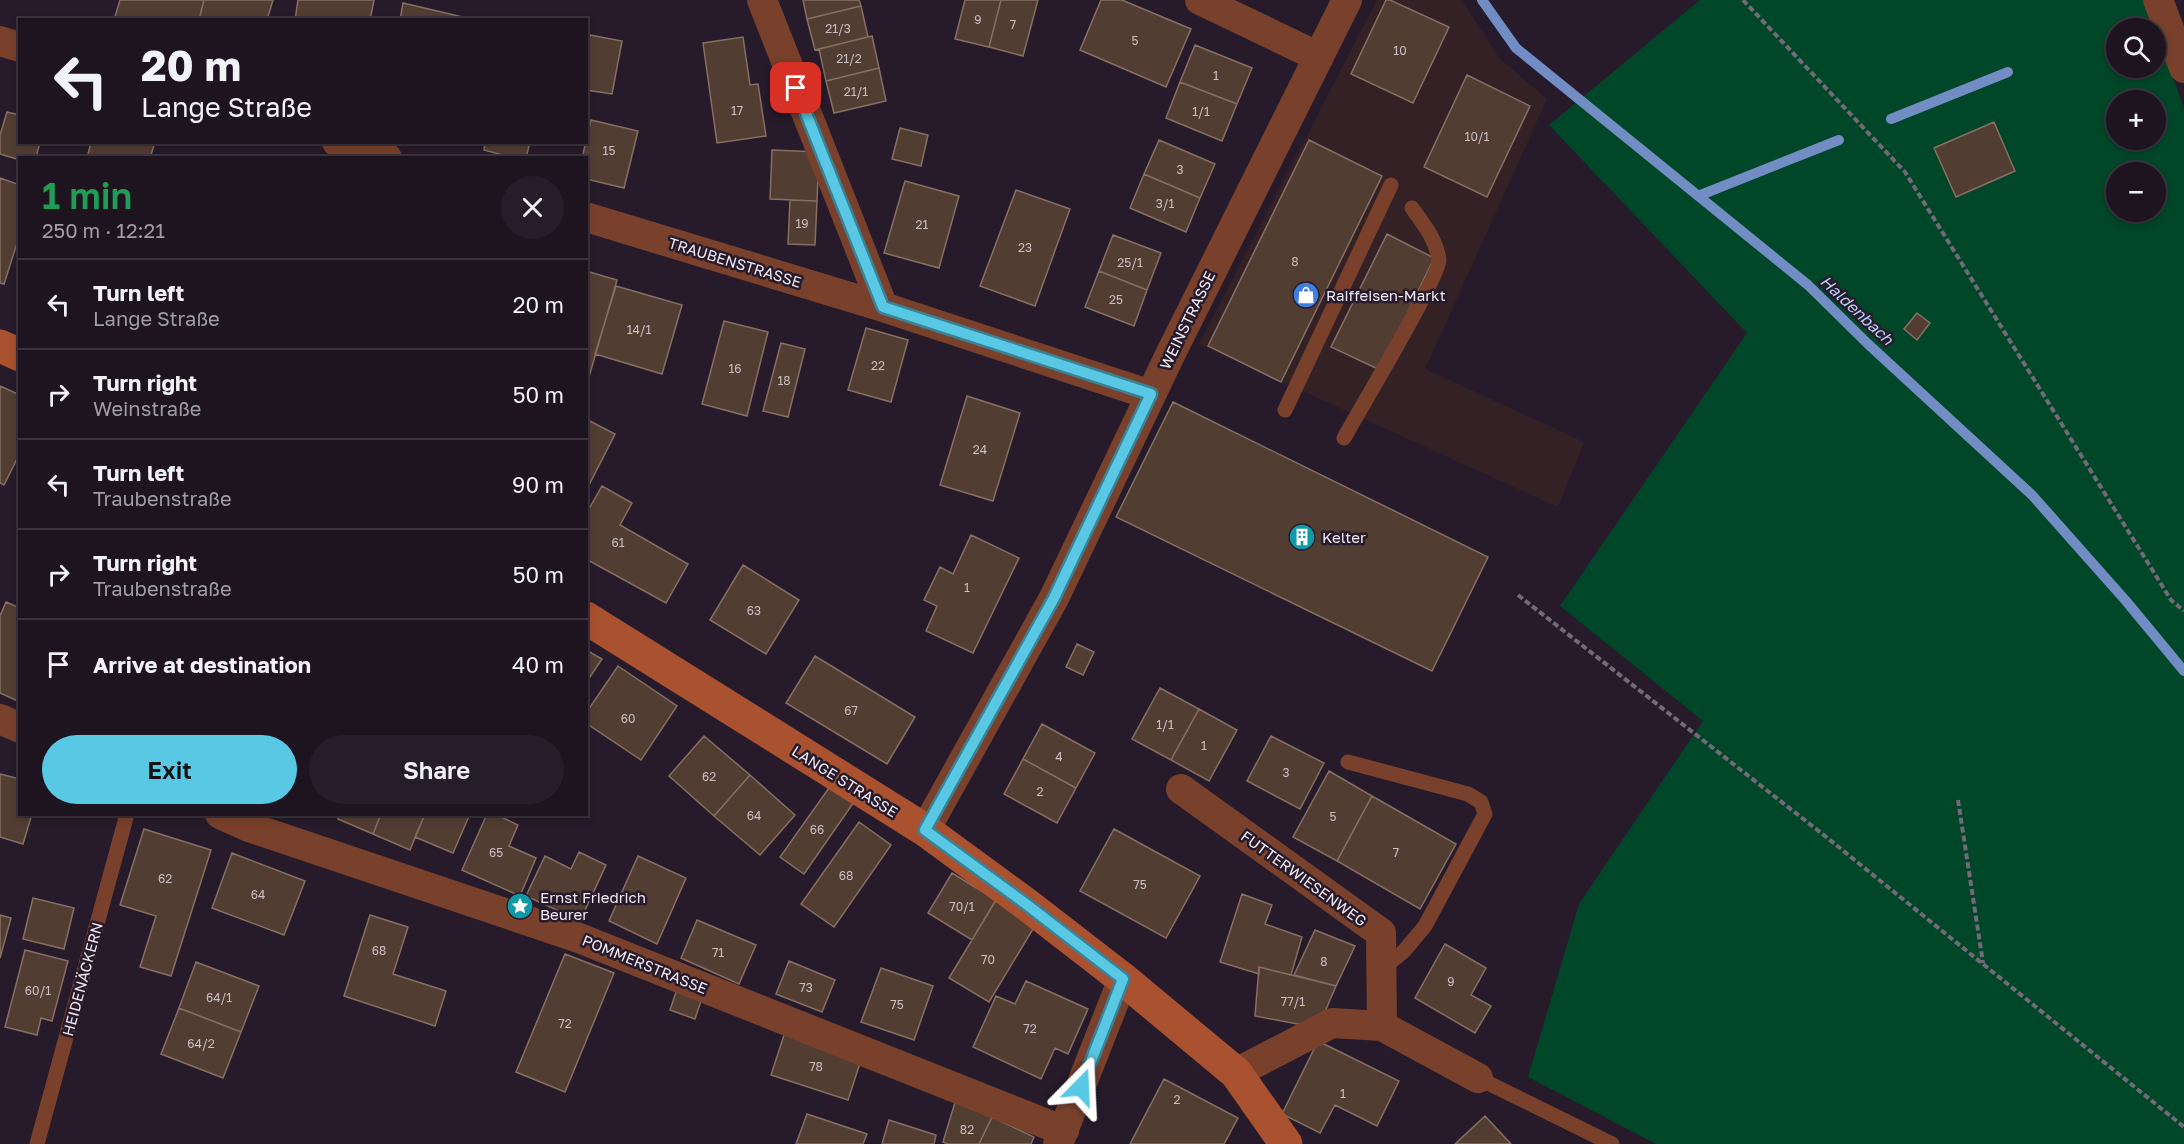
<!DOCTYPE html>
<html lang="en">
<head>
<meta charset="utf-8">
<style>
	body { margin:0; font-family:"Golos Text",sans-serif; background:#251d29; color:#f1f3f6; height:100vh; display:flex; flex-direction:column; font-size:22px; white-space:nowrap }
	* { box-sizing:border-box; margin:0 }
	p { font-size:20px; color:#a09ea5 }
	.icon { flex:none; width:33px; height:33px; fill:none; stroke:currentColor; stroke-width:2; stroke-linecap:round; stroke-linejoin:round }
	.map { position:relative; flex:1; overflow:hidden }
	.details { position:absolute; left:18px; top:156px; width:570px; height:660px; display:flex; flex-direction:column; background:#1d1420; border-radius:0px; box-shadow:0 3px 9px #0003,0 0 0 2px #3b333e }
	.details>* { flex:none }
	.guide { position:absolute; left:18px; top:18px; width:570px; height:126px; border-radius:0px; box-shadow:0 3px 9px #0003,0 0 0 2px #3b333e; background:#1d1420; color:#f1f3f6; overflow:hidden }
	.buttons { position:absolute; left:2106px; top:18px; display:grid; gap:12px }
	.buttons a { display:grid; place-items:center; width:60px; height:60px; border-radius:50%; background:#1d1420; box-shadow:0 3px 9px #0003,0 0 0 2px #3b333e; font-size:30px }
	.pin { position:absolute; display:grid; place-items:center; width:51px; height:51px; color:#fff; margin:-26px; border-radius:12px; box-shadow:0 3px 9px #0006 }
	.me { position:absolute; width:66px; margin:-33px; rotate:21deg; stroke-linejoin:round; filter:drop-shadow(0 0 4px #0008) }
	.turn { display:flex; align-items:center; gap:21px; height:126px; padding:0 24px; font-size:27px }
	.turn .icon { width:78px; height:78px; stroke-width:2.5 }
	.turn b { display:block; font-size:42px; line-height:51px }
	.round { display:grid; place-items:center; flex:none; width:63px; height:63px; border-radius:32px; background:#251d29 }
	.summary { display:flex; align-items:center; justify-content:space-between; height:102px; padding:0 24px }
	h1 { font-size:36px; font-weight:600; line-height:45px; color:#1e9e55 }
	.action { display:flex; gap:12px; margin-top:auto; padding:12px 24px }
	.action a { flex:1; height:69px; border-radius:36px; background:#59c8e5; color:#111; font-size:24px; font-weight:600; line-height:69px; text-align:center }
	.action a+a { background:#251d29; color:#f1f3f6 }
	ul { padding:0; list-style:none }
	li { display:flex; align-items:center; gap:18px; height:90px; padding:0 24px; border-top:2px solid #3b333e }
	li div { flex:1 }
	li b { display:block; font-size:22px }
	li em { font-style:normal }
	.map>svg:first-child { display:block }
	.commercial { fill:#342125 }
	.green { fill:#004629; fill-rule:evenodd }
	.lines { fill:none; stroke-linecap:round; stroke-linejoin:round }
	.stream { stroke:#718dc3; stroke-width:10 }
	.building { fill:#523d33; stroke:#866f63; stroke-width:1.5 }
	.path { stroke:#736977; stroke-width:4; stroke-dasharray:6 3; stroke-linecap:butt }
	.lane { stroke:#79412c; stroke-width:15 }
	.street { stroke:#79412c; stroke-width:30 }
	.secondary { stroke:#aa512f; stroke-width:33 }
	.route-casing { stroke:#3a8295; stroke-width:15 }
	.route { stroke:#59c8e5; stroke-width:10 }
	.labels { text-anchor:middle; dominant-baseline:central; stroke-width:5; stroke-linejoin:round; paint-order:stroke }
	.number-label { font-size:12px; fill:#cabfc4 }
	.street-label { font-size:15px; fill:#f2eaf5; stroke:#271b2b }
	.poi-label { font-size:15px; fill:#f2eaf5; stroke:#271b2b; text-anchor:start }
	.water-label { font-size:16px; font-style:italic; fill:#b4cdf5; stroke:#271b2b }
</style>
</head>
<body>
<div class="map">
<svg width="2184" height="1144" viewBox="0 0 2184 1144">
	<rect width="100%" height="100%" fill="#271b2b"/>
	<path class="commercial" d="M1377,0H1462L1499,58L1547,99L1425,369L1584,442L1558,507L1199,344Z"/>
	<path class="green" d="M1700,0H2144L2154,28H2116V68H2156V31L2184,108V1144H1656L1528,1077L1579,904L1703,721L1560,606L1747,333L1549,125ZM2116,100H2156V140H2116ZM2116,172H2156V212H2116Z"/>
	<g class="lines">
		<path class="stream" d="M1482,0L1516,48L1808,285L1868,344L2032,495L2126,601L2184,671
			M1891,119L2008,72
			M1698,196L1839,140"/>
	</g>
	<path class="building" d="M120,0H204L199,20H114Z
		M204,0H273L267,20H199Z
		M298,0H374L370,20H295Z
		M803,0H859L861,6L807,19Z
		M965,0H1001L989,47L955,39Z
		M1001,0H1038L1023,56L989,47Z
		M1101,0H1122L1191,29L1166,87L1080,50Z
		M1386,0H1390L1449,27L1413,103L1351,74Z
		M403,3L471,19L470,20H400Z
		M861,6L868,37L815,50L807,19Z
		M590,35L622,41L612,94L586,90V53Z
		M872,36L879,68L826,81L819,49Z
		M743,37L750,85L758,84L766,136L717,143L703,43Z
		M1195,45L1252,68L1237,104L1180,82Z
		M879,68L886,101L834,113L826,81Z
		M1467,75L1530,106L1487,197L1424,167Z
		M1180,82L1237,104L1222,141L1166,118Z
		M7,112L20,115V142H40L36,158H20V160L0,154V135Z
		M591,120L638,131L624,188L586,179V158H582Z
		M1994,122L2015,171L1956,197L1934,148Z
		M900,128L928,135L921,166L892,159Z
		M1159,140L1215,164L1200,198L1144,174Z
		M1309,140L1382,176L1281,382L1208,346Z
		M91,142H155L150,158H87Z
		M485,142H530L526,158H514L484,150Z
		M772,150L819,152L817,201L770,199Z
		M1144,174L1200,198L1186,232L1130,208Z
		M0,178L20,185V234L4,284L0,283Z
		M905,181L959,196L939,268L884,253Z
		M1016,190L1070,209L1035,306L980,286Z
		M790,200L817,201L815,245L788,244Z
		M1387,234L1434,258L1380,370L1331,347Z
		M1113,235L1161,253L1147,290L1099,271Z
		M586,271L617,280L589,377L586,376Z
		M1099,271L1147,290L1134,326L1085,307Z
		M616,286L682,305L662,374L595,354Z
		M1917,313L1930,323L1917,340L1904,329Z
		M724,321L768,332L747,416L702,404Z
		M866,328L908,340L891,402L848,390Z
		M781,343L805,349L788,417L763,411Z
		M0,386L20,395V453L4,485L0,483Z
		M967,396L1020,413L993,501L940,485Z
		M1173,402L1488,557L1432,671L1116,517Z
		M586,419L615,434L586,491Z
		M602,486L632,503L620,525L688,564L666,603L586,559V514Z
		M971,535L1019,558L973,653L926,631L937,606L924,600L940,567L953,574Z
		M743,565L799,600L766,654L710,620Z
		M6,602L20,608V702L0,693V616Z
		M1077,644L1094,652L1083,675L1066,667Z
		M586,650L602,659L586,683Z
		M815,656L915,717L887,764L786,703Z
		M618,666L677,706L641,760L586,723V713Z
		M1160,688L1199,709L1171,760L1132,739Z
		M1199,709L1237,730L1209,781L1171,760Z
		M1042,724L1095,753L1076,788L1023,759Z
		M704,736L750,775L714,816L669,776Z
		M1271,736L1324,763L1300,809L1247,781Z
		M1023,759L1076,788L1057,823L1004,794Z
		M1329,771L1372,796L1337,861L1293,837Z
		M0,774L20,779V814H32L23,844L0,837Z
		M750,775L795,815L760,855L714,816Z
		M831,785L854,802L804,874L780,857Z
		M1372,796L1456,844L1420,909L1337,861Z
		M340,814H381L373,834L338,819Z
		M381,814H425L410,850L373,834Z
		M425,814H470L453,853L415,837Z
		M487,814H495L518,825L509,846L536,858L520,896L462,870Z
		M859,822L891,845L834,927L801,904Z
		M144,829L211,850L171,976L140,967L156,916L120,905Z
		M1114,829L1200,876L1166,938L1080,891Z
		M579,852L606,865L580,921L526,896L545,856L571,869Z
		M232,853L305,881L284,935L212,908Z
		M638,856L686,878L657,944L609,921Z
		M952,873L996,900L972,940L928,913Z
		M1242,894L1272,905L1265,924L1302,937L1291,975L1259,967V974L1220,962Z
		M33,898L74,908L64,949L23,939Z
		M996,900L1036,924L989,1002L949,978Z
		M0,915L11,918L0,958Z
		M370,915L408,927L393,974L446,991L435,1026L344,996Z
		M697,920L756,945L739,984L681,958Z
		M1315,930L1355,946L1336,986L1294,975Z
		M1445,944L1486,968L1471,995L1491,1006L1475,1033L1415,998Z
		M25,950L68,961L52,1021L41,1018L37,1035L5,1027Z
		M565,954L614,973L565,1092L516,1072Z
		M789,961L835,980L822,1012L776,994Z
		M196,962L259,986L241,1032L179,1008Z
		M1259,967L1336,986L1318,1028L1255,1016Z
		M881,968L933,986L914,1040L861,1022Z
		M1026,981L1088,1009L1068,1054L1055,1048L1041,1079L973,1047L996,996L1015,1004Z
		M677,989L702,998L695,1019L670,1010Z
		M179,1008L241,1032L223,1078L161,1054Z
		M785,1032L862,1057L848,1100L771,1075Z
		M1318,1041L1399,1081L1377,1126L1335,1105L1320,1133L1282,1114Z
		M1164,1079L1238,1118L1224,1144H1130Z
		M956,1099L992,1117L979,1144H948L943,1142Z
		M807,1114L867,1134L863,1144H796Z
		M1485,1116L1511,1144H1455Z
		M992,1117L1034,1137L1031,1144H979Z
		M889,1120L936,1135L934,1144H882Z"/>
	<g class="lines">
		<path class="path" d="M1743,0L1905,172L2171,600L2184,611
			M1518,595L1825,836L2184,1127
			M1958,800L1983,963"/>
		<path class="lane" d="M1285,410L1391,185
			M1344,438C1357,414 1440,276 1439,260C1436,239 1424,225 1412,208
			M1348,762L1468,794L1481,802L1485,814L1425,926L1404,951L1381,970
			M1478,1078L1612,1144
			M37,1144L127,814"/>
		<path class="street" d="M762,0L883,307
			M1200,0L1319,57
			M2158,0L2184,68
			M0,41L20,47
			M337,142L387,158
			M586,217L883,307L1151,395
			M0,719L20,728
			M1181,789L1381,933L1382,1026
			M220,814L249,827L579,938L1064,1131
			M925,830L1054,598L1170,355L1347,0
			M1236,1073L1332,1023L1382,1026L1478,1078
			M1058,1144L1123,979"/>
		<path class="secondary" d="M0,346L20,355
			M586,618L925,830L1026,904L1123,979L1236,1073L1286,1144"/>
	</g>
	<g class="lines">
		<defs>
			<path id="route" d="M796,88L883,307L1151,394L1054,598L925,830L1026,904L1123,979L1081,1087"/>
		</defs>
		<use href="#route" class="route-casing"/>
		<use href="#route" class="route"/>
	</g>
	<defs>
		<symbol id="shop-disc" viewBox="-11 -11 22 22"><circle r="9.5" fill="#3f7fe0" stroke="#271b2b"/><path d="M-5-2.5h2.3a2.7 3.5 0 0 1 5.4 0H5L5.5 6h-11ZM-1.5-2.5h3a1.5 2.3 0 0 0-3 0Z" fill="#fff"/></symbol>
		<symbol id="building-disc" viewBox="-11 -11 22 22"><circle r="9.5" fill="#0f9aa8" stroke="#271b2b"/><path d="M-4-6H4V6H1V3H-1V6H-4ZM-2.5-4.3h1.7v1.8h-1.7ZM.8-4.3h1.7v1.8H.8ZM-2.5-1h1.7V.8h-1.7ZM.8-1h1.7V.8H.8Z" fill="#fff"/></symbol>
		<symbol id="sight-disc" viewBox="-11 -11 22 22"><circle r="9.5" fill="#0f9aa8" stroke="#271b2b"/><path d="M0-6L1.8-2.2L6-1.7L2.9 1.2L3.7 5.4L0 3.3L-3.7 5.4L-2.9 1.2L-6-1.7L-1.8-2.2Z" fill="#fff"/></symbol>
	</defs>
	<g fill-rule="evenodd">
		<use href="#shop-disc" x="1291" y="280" width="30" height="30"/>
		<use href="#building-disc" x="1287" y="522" width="30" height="30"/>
		<use href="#sight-disc" x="505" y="891" width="30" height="30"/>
	</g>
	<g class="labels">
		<g class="number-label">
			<text x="978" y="19">9</text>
			<text x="1013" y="24">7</text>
			<text x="838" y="28">21/3</text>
			<text x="1135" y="40">5</text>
			<text x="1400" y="50">10</text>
			<text x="849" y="58">21/2</text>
			<text x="1216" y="75">1</text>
			<text x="856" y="91">21/1</text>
			<text x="737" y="110">17</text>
			<text x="1201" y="111">1/1</text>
			<text x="1477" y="136">10/1</text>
			<text x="609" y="150">15</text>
			<text x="1180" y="169">3</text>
			<text x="1165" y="203">3/1</text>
			<text x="802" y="223">19</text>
			<text x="922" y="224">21</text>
			<text x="1025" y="247">23</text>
			<text x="1295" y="261">8</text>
			<text x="1130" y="262">25/1</text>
			<text x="1116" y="299">25</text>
			<text x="639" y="329">14/1</text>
			<text x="878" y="365">22</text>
			<text x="735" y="368">16</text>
			<text x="784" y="380">18</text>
			<text x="980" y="449">24</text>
			<text x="618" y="542">61</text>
			<text x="967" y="587">1</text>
			<text x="754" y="610">63</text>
			<text x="851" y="710">67</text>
			<text x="628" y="718">60</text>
			<text x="1165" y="724">1/1</text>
			<text x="1204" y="745">1</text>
			<text x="1059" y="756">4</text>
			<text x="1286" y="772">3</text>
			<text x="709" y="776">62</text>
			<text x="1040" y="791">2</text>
			<text x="754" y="815">64</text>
			<text x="1333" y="816">5</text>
			<text x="817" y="829">66</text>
			<text x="496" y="852">65</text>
			<text x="1396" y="852">7</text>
			<text x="846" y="875">68</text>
			<text x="165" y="878">62</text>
			<text x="1140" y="884">75</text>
			<text x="258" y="894">64</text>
			<text x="962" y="906">70/1</text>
			<text x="379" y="950">68</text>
			<text x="718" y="952">71</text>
			<text x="988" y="959">70</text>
			<text x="1324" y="961">8</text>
			<text x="1451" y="981">9</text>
			<text x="806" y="987">73</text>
			<text x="38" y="990">60/1</text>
			<text x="219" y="997">64/1</text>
			<text x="1293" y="1001">77/1</text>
			<text x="897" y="1004">75</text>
			<text x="565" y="1023">72</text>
			<text x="1030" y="1028">72</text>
			<text x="201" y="1043">64/2</text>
			<text x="816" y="1066">78</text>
			<text x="1343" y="1093">1</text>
			<text x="1177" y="1099">2</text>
			<text x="967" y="1129">82</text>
		</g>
		<g class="street-label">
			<text transform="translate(735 262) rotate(17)">TRAUBENSTRASSE</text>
			<text transform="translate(1187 320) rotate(-64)">WEINSTRASSE</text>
			<text transform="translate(845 781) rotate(32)">LANGE STRASSE</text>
			<text transform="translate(1304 878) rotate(36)">FUTTERWIESENWEG</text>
			<text transform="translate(645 964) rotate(22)">POMMERSTRASSE</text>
			<text transform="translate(82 979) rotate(-75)">HEIDENÄCKERN</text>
		</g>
		<g class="poi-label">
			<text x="1326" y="295">Raiffeisen-Markt</text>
			<text x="1322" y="537">Kelter</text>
			<text x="540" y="897">Ernst Friedrich<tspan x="540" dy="17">Beurer</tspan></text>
		</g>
		<g class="water-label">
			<text transform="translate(1857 310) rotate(43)">Haldenbach</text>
		</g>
	</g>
</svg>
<div class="buttons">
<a><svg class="icon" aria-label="search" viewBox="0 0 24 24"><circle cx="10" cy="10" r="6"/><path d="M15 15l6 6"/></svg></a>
<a>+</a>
<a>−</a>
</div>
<div class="pin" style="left:796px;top:88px;background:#d93025"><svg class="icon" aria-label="arrive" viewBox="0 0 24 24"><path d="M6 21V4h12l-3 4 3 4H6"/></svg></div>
<svg class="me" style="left:1081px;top:1087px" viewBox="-20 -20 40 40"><path d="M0-17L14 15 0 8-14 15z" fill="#59c8e5" stroke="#fff" stroke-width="4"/></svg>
<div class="guide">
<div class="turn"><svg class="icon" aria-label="left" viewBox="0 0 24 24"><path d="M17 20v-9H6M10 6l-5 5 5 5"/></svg><div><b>20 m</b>Lange Straße</div></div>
</div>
<section class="details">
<div class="summary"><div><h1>1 min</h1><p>250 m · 12:21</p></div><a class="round"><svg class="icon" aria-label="close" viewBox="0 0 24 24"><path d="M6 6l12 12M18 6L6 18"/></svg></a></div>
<ul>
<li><svg class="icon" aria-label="left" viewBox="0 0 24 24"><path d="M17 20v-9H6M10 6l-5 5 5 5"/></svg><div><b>Turn left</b><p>Lange Straße</p></div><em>20 m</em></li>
<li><svg class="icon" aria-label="right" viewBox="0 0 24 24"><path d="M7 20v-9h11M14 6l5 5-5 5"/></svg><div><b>Turn right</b><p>Weinstraße</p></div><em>50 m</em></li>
<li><svg class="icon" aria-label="left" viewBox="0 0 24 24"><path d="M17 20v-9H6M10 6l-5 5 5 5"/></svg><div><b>Turn left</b><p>Traubenstraße</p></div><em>90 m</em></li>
<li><svg class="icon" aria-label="right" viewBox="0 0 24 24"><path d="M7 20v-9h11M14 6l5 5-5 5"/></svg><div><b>Turn right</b><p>Traubenstraße</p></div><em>50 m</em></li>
<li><svg class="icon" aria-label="arrive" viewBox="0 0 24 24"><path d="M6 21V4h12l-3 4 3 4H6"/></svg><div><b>Arrive at destination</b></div><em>40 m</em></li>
</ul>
<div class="action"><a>Exit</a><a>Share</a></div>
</section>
</div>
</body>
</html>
